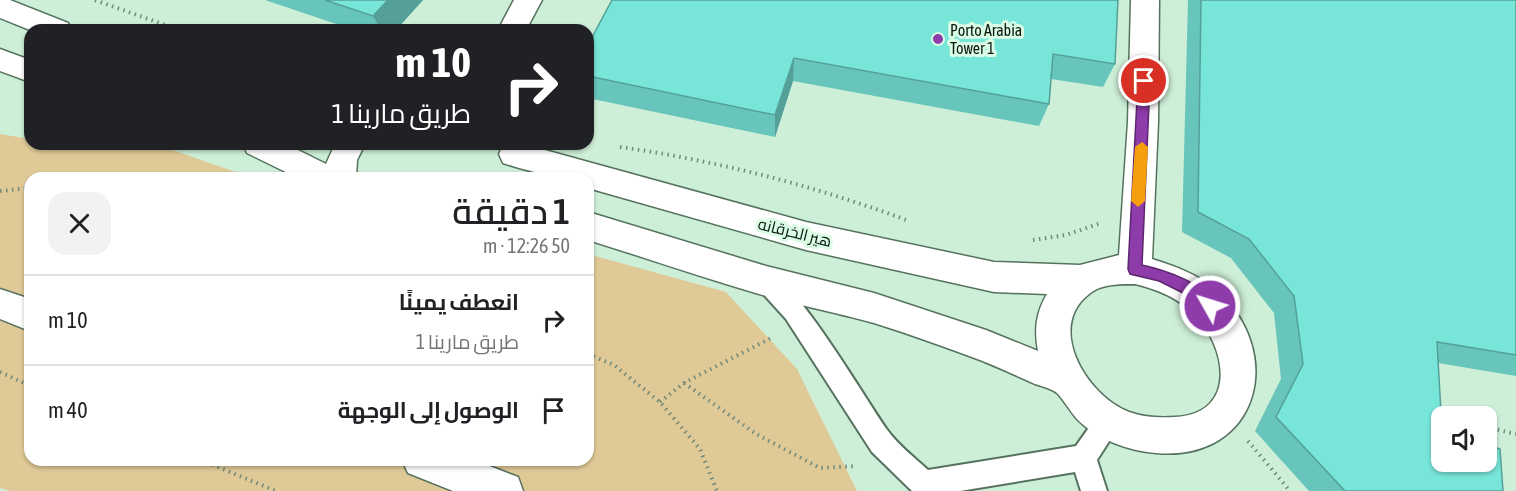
<!DOCTYPE html>
<html lang="ar">
<head>
<meta charset="utf-8">
<style>
	body { margin:0; font-family:"Asap Condensed",Cairo,sans-serif; background:#f2f2f2; color:#202124; direction:rtl; height:100vh; display:flex; flex-direction:column; font-size:22px; white-space:nowrap }
	* { box-sizing:border-box; margin:0 }
	p { font-size:20px; color:#757577 }
	.icon { flex:none; width:33px; height:33px; fill:none; stroke:currentColor; stroke-width:2; stroke-linecap:round; stroke-linejoin:round }
	.map { position:relative; flex:1; overflow:hidden; direction:ltr }
	.side { position:absolute; left:24px; top:172px; width:570px; height:294px; display:flex; flex-direction:column; background:#fff; border-radius:18px; box-shadow:0 2px 4px #0004; direction:rtl }
	.side>* { flex:none }
	.hud { position:absolute; left:24px; top:24px; width:570px; height:126px; border-radius:18px; box-shadow:0 2px 4px #0004; direction:rtl; background:#202124; color:#fff; overflow:hidden }
	.tools { position:absolute; left:1431px; top:406px; display:grid; gap:12px }
	.tools a { display:grid; place-items:center; width:66px; height:66px; border-radius:12px; background:#fff; box-shadow:0 2px 4px #0004; font-size:30px }
	.pin { position:absolute; display:grid; place-items:center; width:51px; height:51px; color:#fff; margin:-26px; border:3px solid #fff; border-radius:50%; box-shadow:0 2px 6px #0007 }
	.me { position:absolute; width:66px; margin:-33px; rotate:309deg; stroke-linejoin:round; filter:drop-shadow(0 0 4px #0008) }
	.turn { display:flex; align-items:center; gap:21px; height:126px; padding:0 24px; font-size:27px }
	.turn .icon { width:78px; height:78px; stroke-width:2.5 }
	.turn b { display:block; font-size:42px; line-height:51px }
	.round { display:grid; place-items:center; flex:none; width:63px; height:63px; border-radius:18px; background:#f2f2f2 }
	.summary { display:flex; align-items:center; justify-content:space-between; height:102px; padding:0 24px }
	h1 { font-size:36px; font-weight:600; line-height:45px }
	ul { padding:0; list-style:none }
	li { display:flex; align-items:center; gap:18px; height:90px; padding:0 24px; border-top:2px solid #e0e0e0 }
	li div { flex:1 }
	li b { display:block; font-size:22px }
	li em { font-style:normal }
	.map>svg:first-child { display:block }
	.green { fill:#dfca97 }
	.lines { fill:none; stroke-linecap:round; stroke-linejoin:round }
	.service-casing { stroke:#55725e; stroke-width:4 }
	.minor-casing { stroke:#55725e; stroke-width:3 }
	.path { stroke:#738979; stroke-width:4; stroke-dasharray:1.5 4.5; stroke-linecap:butt }
	.service { fill:#fff; fill-rule:evenodd }
	.minor { fill:#fff; fill-rule:evenodd }
	.wall { fill:#67c5bb }
	.shaded-wall { fill:#54a098 }
	.building { fill:#78e5d9; stroke:#54a098; stroke-width:1.5 }
	.route { fill:#8f3cab; stroke:#5d276f; stroke-width:1.5 }
	.slow { fill:#f59e0b }
	.poi-dot { fill:#8f3cab; stroke:#dbfce4; stroke-width:2 }
	.labels { text-anchor:middle; dominant-baseline:central; stroke-width:6; stroke-linejoin:round; paint-order:stroke }
	.poi-label { font-size:16px; fill:#0c170f; stroke:#dbfce4; text-anchor:start }
	.street-label { font-size:16px; fill:#0c170f; stroke:#dbfce4 }
</style>
</head>
<body>
<div class="map">
<svg width="1516" height="491" viewBox="0 0 1516 491">
	<rect width="100%" height="100%" fill="#ceefd7"/>
	<path class="green" d="M0,134L30,139V144L161,146L253,178H30V460H588V254L726,292L797,369L857,491H10L0,488Z"/>
	<g class="lines">
		<defs>
			<path id="service" d="M766,271C798,282 865,399 888,431C899,446 915,458 928,470L1076,446L1100,412L1109,409L1118,412L1122,421L1097,460L1107,491H1081L1075,472L960,491H912L872,452L786,319L758,288L754,281L758,274Z"/>
			<path id="minor" d="M0,0H10L68,23L72,30H30L0,18Z
				M514,0H542L526,30H498Z
				M1131,0H1159L1158,122L1152,259C1174,266 1197,274 1215,289C1287,351 1260,462 1156,453C1129,451 1096,439 1077,419C1070,411 1063,399 1057,393C1052,389 1042,386 1035,384C1017,376 998,367 980,360C945,347 909,334 874,323C838,313 802,306 766,296C706,279 647,258 588,240V212L766,266L874,293L986,330L1038,351C1034,329 1036,313 1047,294L994,292L806,250L588,188V178C555,178 534,173 503,163L499,154L503,145L523,144L806,222L994,262L1080,265L1119,255L1128,122ZM1135,284C1156,289 1176,297 1192,312C1227,345 1239,414 1175,417C1160,418 1143,417 1129,412C1085,395 1042,322 1095,290C1106,284 1123,284 1135,284Z
				M0,49L30,60V82L0,71Z
				M243,144H286L326,164L335,144H365L357,160L356,178H298L247,153Z
				M0,289L30,299V331L0,319Z
				M402,460H474L518,477L523,491H453L408,473Z"/>
		</defs>
		<use href="#service" class="service-casing"/>
		<use href="#minor" class="minor-casing"/>
		<path class="path" d="M95,0L179,30
			M620,147C719,161 815,186 909,221
			M0,191L30,188
			M1033,240L1066,235L1101,223
			M588,354L614,365L660,402L700,449L717,491
			M0,372L30,386
			M684,383L756,434L820,468L856,466
			M660,402L684,383L773,337
			M1437,414L1448,417
			M1486,427L1516,434
			M1248,441L1290,491
			M201,460L276,491"/>
		<use href="#service" class="service"/>
		<use href="#minor" class="minor"/>
	</g>
	<path class="wall" d="M265,0H423L396,30H354Z
		M1118,0L1115,64L1103,87L1051,79L1049,104L1039,126L793,81L775,137L588,98V45Z
		M1188,0H1516V376L1438,363L1442,430L1503,491H1309L1255,431L1281,379L1274,313L1231,258L1182,232Z"/>
	<path class="shaded-wall" d="M388,0H423L396,30H381L373,16Z
		M794,58L793,81L775,137V115Z"/>
	<path class="building" d="M325,0H388L373,16Z
		M612,0H1118L1115,64L1053,54L1049,104L794,58L775,115L588,76V45Z
		M1201,0H1516V355L1437,342L1442,430V462H1486V444L1500,449L1503,491H1345L1276,417L1303,364L1294,296L1249,239L1198,212Z"/>
	<path class="route" d="M1144,77L1150,81L1142,265C1165,270 1207,284 1217,306L1215,311L1210,313L1183,293L1159,281L1130,274L1128,269L1138,81Z"/>
	<path class="slow" d="M1142,142L1148,147L1145,201L1138,207L1131,201L1135,147Z"/>
	<circle class="poi-dot" cx="938" cy="39" r="6"/>
	<g class="labels">
		<g class="poi-label">
			<text x="950" y="30">Porto Arabia<tspan x="950" dy="18">Tower 1</tspan></text>
		</g>
		<g class="street-label">
			<text transform="translate(795 232) rotate(14)">هير الخرقانه</text>
		</g>
	</g>
</svg>
<div class="tools">
<a><svg class="icon" aria-label="sound" viewBox="0 0 24 24"><path d="M4 9h4l5-4v14l-5-4H4zM17 9q2 3 0 6"/></svg></a>
</div>
<div class="pin" style="left:1144px;top:81px;background:#d93025"><svg class="icon" aria-label="arrive" viewBox="0 0 24 24"><path d="M6 21V4h12l-3 4 3 4H6"/></svg></div>
<svg class="me" style="left:1210px;top:306px" viewBox="-20 -20 40 40"><circle r="17" fill="#8f3cab" stroke="#fff" stroke-width="3"/><path d="M0-11L8 9 0 5-8 9z" fill="#fff"/></svg>
<div class="hud">
<div class="turn"><svg class="icon" aria-label="right" viewBox="0 0 24 24"><path d="M7 20v-9h11M14 6l5 5-5 5"/></svg><div><b>10 m</b>طريق مارينا 1</div></div>
</div>
<section class="side">
<div class="summary"><div><h1>1 دقيقة</h1><p>50 m · 12:26</p></div><a class="round"><svg class="icon" aria-label="close" viewBox="0 0 24 24"><path d="M6 6l12 12M18 6L6 18"/></svg></a></div>
<ul>
<li><svg class="icon" aria-label="right" viewBox="0 0 24 24"><path d="M7 20v-9h11M14 6l5 5-5 5"/></svg><div><b>انعطف يمينًا</b><p>طريق مارينا 1</p></div><em>10 m</em></li>
<li><svg class="icon" aria-label="arrive" viewBox="0 0 24 24"><path d="M6 21V4h12l-3 4 3 4H6"/></svg><div><b>الوصول إلى الوجهة</b></div><em>40 m</em></li>
</ul>
</section>
</div>
</body>
</html>
